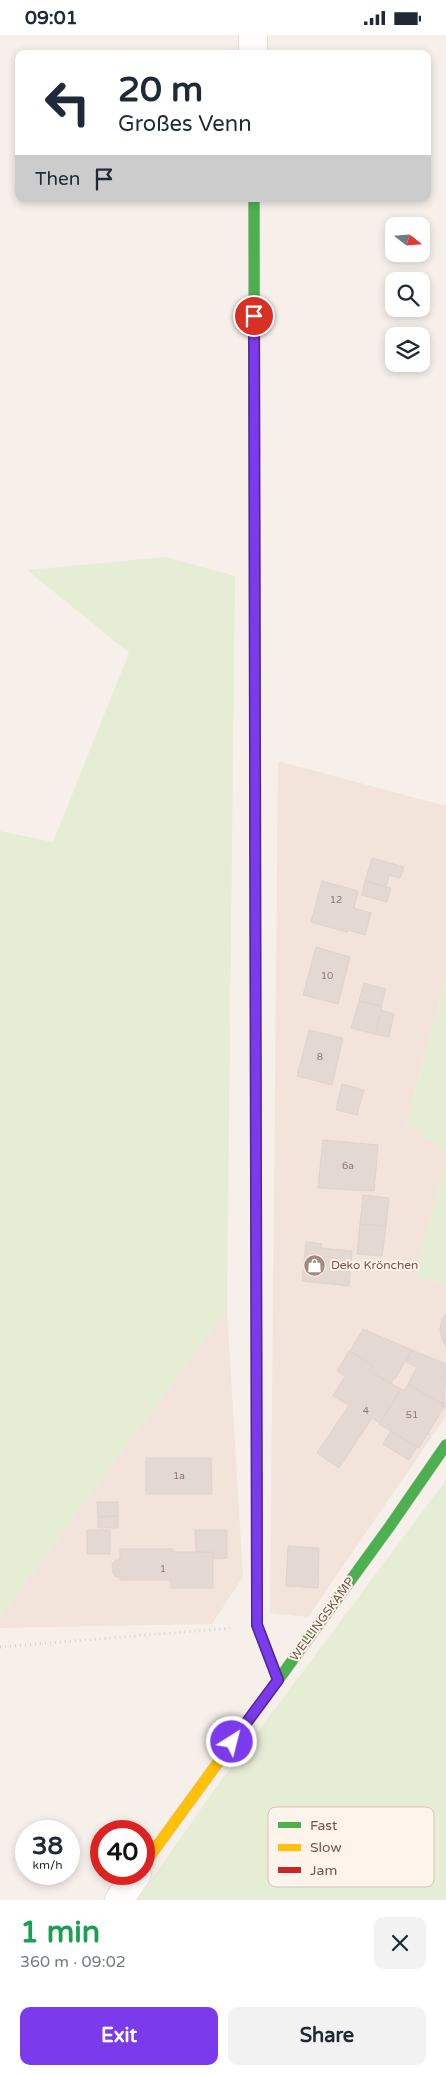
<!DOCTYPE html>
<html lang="en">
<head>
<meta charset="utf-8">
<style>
	body { margin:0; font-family:"Varela Round",sans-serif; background:#f2f2f3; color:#1f2937; height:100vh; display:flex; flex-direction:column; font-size:19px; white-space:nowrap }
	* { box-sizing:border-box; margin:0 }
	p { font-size:16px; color:#747a83 }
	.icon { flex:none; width:28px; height:28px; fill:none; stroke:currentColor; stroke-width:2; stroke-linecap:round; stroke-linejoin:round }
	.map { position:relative; height:1865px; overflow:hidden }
	.sheet { display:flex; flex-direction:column; background:#fff; flex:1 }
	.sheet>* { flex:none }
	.guide { position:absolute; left:15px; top:15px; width:416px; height:152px; border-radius:10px; box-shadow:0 2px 8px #0003; background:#fff; color:#1f2937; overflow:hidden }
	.needle { width:32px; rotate:107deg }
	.controls { position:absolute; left:385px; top:182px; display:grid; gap:10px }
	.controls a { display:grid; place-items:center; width:45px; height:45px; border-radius:10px; background:#fff; box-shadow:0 2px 8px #0003; font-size:25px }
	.speed { position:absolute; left:15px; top:1785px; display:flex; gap:10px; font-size:25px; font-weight:700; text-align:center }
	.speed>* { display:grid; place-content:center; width:65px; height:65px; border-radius:50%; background:#fff; box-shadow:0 2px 8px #0003; line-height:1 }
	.speed small { font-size:12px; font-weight:400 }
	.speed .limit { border:8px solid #d22; background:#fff; color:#111 }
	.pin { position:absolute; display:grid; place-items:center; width:42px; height:42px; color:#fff; margin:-21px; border:2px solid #fff; border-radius:50%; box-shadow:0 1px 5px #0007 }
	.me { position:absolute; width:55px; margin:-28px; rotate:36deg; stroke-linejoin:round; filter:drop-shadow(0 0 4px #0008) }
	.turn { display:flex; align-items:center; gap:18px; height:105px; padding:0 20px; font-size:22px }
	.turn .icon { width:65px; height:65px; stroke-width:2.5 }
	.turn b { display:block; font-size:35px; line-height:42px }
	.then { display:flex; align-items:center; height:48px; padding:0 20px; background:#0003; gap:10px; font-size:19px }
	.round { display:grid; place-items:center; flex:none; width:52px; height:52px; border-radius:10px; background:#f2f2f3 }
	.headline { display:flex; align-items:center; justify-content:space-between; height:85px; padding:0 20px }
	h1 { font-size:30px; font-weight:700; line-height:38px; color:#1e9e55 }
	.cta { display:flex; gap:10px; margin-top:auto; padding:10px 20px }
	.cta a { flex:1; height:58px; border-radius:10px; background:#7c3aed; color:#fff; font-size:20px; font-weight:700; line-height:58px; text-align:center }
	.cta a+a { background:#f2f2f3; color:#1f2937 }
	.status { display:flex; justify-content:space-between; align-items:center; height:35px; padding:0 25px; background:#fff; direction:ltr }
	.status svg { height:14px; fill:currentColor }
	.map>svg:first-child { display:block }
	.residential { fill:#f2e4da }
	.green { fill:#e6edd5 }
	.building { fill:#e3d8d2; stroke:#e0d2cc }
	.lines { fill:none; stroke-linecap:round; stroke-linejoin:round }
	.street-casing { stroke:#d6ccc7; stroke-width:29 }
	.fast-casing { stroke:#d6cbc6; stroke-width:12 }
	.slow-casing { stroke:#d6cbc6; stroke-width:12 }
	.jam-casing { stroke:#d6cbc6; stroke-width:12 }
	.path { stroke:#dad0ce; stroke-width:3; stroke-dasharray:1 4; stroke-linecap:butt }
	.street { stroke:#fefdfc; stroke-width:28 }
	.fast { stroke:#4caf50; stroke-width:11 }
	.slow { stroke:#ffc107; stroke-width:11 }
	.jam { stroke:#c62828; stroke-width:11 }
	.route-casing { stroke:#51269a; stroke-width:12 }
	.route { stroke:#7c3aed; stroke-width:9 }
	.labels { text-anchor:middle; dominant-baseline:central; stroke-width:4; stroke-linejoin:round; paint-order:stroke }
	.number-label { font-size:10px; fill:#92766e }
	.poi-label { font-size:12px; fill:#75534a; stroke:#fff4eb; text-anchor:start }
	.street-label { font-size:12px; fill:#75534a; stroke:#fff4eb }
	.key { fill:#fff4eb; stroke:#d6c4bb; stroke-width:1 }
	.key-label { font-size:14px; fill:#75534a }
</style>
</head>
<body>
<div class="status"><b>09:01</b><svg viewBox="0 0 49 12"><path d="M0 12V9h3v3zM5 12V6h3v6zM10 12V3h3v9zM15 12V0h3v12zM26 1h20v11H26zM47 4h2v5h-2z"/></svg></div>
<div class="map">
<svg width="446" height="1865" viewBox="0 0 446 1865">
	<rect width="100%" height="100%" fill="#f7f0ea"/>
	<path class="residential" d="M278,726L446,771V942L406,1089L446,1116V1123L415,1242L446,1251V1381L308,1582L270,1578Z
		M227,1274L243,1542L212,1589L0,1593V1582Z"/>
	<path class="green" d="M166,522L235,541L227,1274L0,1582V796L53,807L129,618L27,535Z
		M446,942V1116L406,1089Z
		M446,1123V1251L415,1242Z
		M446,1445V1865H137L212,1758Z"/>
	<path class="building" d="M372,823L404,832L400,843L389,840L386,852L365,846Z
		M322,846L358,856L354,873L371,878L365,900L348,895L347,897L311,887Z
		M365,846L391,853L387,867L362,860Z
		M316,912L350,922L338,969L303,960Z
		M364,948L386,954L381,971L359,966Z
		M359,966L382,972L375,999L351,993Z
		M381,975L394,979L389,1002L375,999Z
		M309,995L343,1003L332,1050L297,1041Z
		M342,1049L364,1055L357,1080L336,1075Z
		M323,1105L378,1110L374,1156L318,1153Z
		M363,1160L389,1163L386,1191L360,1189Z
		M360,1189L386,1191L382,1221L357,1219Z
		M306,1207L322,1209L321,1213L352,1216L349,1251L302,1246Z
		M446,1279V1312L442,1304L440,1294L442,1284Z
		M363,1294L412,1315L395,1344L394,1343L391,1348L369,1336L372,1330L350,1316Z
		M412,1315L446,1329L444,1370L408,1349L417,1332L406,1327Z
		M349,1316L372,1330L369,1336L401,1354L380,1388L372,1383L339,1433L317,1418L349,1370L333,1361L345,1341L337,1336Z
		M408,1349L446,1371L444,1372L428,1398L430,1399H427L419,1413L379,1389L401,1354L404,1356Z
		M391,1396L417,1412L409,1425L383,1409Z
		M146,1423H211L212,1459H146Z
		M97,1467H118V1481L98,1482Z
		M118,1481V1493H98V1482Z
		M87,1495H110V1519H87Z
		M195,1495H227V1523L213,1524V1517H196Z
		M288,1511L319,1513L318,1553L286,1551Z
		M120,1514H173V1517H213V1553H171V1545H120V1542H116L113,1538L112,1529L116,1525H120Z"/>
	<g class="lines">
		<defs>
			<path id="street" d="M253,0V19
				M119,1865L137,1839"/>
			<path id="fast" d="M254,164L255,703
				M255,817L257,1439
				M260,1670L390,1491L446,1410"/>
			<path id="slow" d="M144,1829L260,1670"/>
			<path id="jam" d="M255,703V817
				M257,1439V1590L278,1645"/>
		</defs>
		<use href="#street" class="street-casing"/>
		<use href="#fast" class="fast-casing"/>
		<use href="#slow" class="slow-casing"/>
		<use href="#jam" class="jam-casing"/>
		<path class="path" d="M0,1612L232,1593"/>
		<use href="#street" class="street"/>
		<use href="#fast" class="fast"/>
		<use href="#slow" class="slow"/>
		<use href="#jam" class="jam"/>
	</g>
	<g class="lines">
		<defs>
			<path id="route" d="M232,1707L278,1645L257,1590L254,281"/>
		</defs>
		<use href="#route" class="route-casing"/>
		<use href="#route" class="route"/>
	</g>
	<defs>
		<symbol id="shop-disc" viewBox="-11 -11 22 22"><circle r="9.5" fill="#a28a82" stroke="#fff4eb"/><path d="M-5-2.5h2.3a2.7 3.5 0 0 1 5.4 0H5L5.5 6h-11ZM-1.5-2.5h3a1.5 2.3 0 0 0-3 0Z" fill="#fff"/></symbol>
	</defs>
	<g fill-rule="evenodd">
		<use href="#shop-disc" x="302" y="1218" width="25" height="25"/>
	</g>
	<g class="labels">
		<g class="number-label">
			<text x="336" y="865">12</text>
			<text x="327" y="941">10</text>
			<text x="320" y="1022">8</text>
			<text x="348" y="1131">6a</text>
			<text x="366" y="1376">4</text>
			<text x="412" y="1380">51</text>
			<text x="179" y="1441">1a</text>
			<text x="163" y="1534">1</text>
		</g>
		<g class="poi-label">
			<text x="331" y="1230">Deko Krönchen</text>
		</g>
		<g class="street-label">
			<text transform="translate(322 1584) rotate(-54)">WELLINGSKAMP</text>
		</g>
	</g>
	<rect x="268" y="1772" width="166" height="80" rx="8" class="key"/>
	<rect x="278" y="1787" width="23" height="6" fill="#4caf50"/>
	<rect x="278" y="1809" width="23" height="7" fill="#ffc107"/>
	<rect x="278" y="1832" width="23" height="6" fill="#c62828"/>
	<g class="key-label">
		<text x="310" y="1795">Fast</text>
		<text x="310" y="1817">Slow</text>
		<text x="310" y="1840">Jam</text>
	</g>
</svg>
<div class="controls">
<a><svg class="needle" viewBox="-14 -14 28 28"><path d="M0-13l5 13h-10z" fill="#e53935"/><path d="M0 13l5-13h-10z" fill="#747a83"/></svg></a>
<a><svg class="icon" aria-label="search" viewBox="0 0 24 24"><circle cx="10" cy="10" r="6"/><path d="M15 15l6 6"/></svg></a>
<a><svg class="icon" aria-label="layers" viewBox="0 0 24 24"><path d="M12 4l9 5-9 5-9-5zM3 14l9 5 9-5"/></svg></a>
</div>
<div class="speed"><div>38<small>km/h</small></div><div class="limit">40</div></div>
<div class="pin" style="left:254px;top:281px;background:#d93025"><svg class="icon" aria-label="arrive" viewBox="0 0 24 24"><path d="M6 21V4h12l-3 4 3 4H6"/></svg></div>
<svg class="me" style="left:232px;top:1707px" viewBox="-20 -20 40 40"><circle r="17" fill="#7c3aed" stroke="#fff" stroke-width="3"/><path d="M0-11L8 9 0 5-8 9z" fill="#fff"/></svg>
<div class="guide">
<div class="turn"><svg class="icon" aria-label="left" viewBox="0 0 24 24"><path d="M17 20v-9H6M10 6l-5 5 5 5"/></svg><div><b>20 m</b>Großes Venn</div></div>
<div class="then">Then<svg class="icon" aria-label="arrive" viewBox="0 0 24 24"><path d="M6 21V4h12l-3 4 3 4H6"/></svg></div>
</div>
</div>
<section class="sheet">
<div class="headline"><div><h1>1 min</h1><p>360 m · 09:02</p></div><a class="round"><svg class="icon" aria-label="close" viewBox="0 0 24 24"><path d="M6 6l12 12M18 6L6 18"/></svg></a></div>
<div class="cta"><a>Exit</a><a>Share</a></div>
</section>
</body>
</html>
